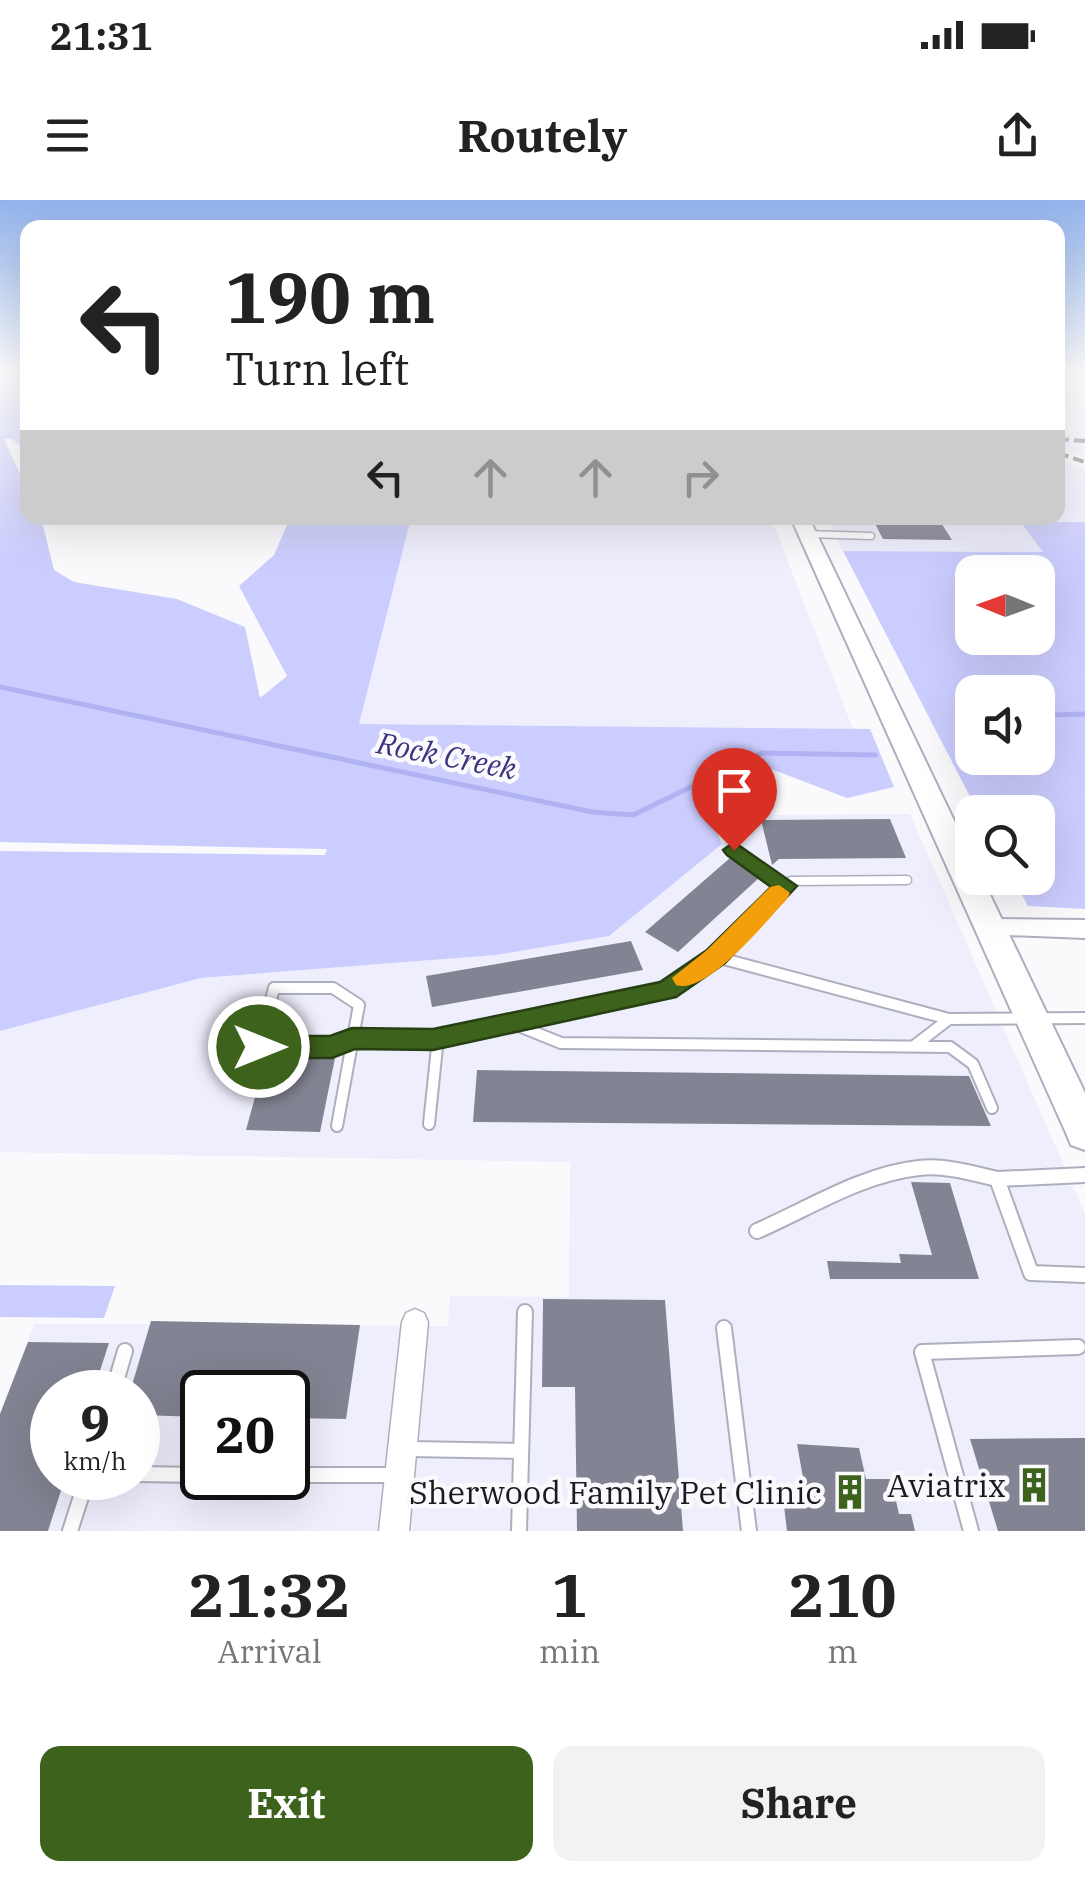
<!DOCTYPE html>
<html lang="en">
<head>
<meta charset="utf-8">
<style>
	body { margin:0; font-family:"IBM Plex Serif",serif; background:#f2f2f2; color:#222; height:100vh; display:flex; flex-direction:column; font-size:38px; white-space:nowrap }
	* { box-sizing:border-box; margin:0 }
	p { font-size:32px; color:#767676 }
	.icon { flex:none; width:55px; height:55px; fill:none; stroke:currentColor; stroke-width:2; stroke-linecap:round; stroke-linejoin:round }
	.map { position:relative; height:1331px; overflow:hidden }
	.drawer { display:flex; flex-direction:column; background:#fff; flex:1 }
	.drawer>* { flex:none }
	.banner { position:absolute; left:20px; top:20px; width:1045px; height:305px; border-radius:20px; box-shadow:0 10px 40px #0002; background:#fff; color:#222; overflow:hidden }
	.needle { width:65px; rotate:271deg }
	.buttons { position:absolute; left:955px; top:355px; display:grid; gap:20px }
	.buttons a { display:grid; place-items:center; width:100px; height:100px; border-radius:20px; background:#fff; box-shadow:0 10px 40px #0002; font-size:50px }
	.speed { position:absolute; left:30px; top:1170px; display:flex; gap:20px; font-size:50px; font-weight:700; text-align:center }
	.speed>* { display:grid; place-content:center; width:130px; height:130px; border-radius:50%; background:#fff; box-shadow:0 10px 40px #0002; line-height:1 }
	.speed small { font-size:25px; font-weight:400 }
	.speed .limit { border:5px solid #111; border-radius:15px; background:#fff; color:#111 }
	.pin { position:absolute; display:grid; place-items:center; width:85px; height:85px; color:#fff; margin:-102px -42px; border-radius:50% 50% 50% 0; rotate:-45deg; box-shadow:0 0 10px #0007 }
	.pin .icon { rotate:45deg }
	.me { position:absolute; width:110px; margin:-55px; rotate:90deg; stroke-linejoin:round; filter:drop-shadow(0 0 8px #0008) }
	.turn { display:flex; align-items:center; gap:35px; height:210px; padding:0 40px; font-size:45px }
	.turn .icon { width:130px; height:130px; stroke-width:2.5 }
	.turn b { display:block; font-size:70px; line-height:85px }
	.lanes { display:flex; align-items:center; height:95px; padding:0 40px; background:#0003; justify-content:center; gap:50px; direction:ltr }
	.lanes .off { opacity:.35 }
	.eta { display:flex; justify-content:space-evenly; align-items:center; height:170px; text-align:center }
	.eta b { font-size:60px; font-weight:700; line-height:70px }
	.primary-button { display:flex; gap:20px; margin-top:auto; padding:20px 40px }
	.primary-button a { flex:1; height:115px; border-radius:20px; background:#3c621b; color:#fff; font-size:40px; font-weight:700; line-height:115px; text-align:center }
	.primary-button a+a { background:#f2f2f2; color:#222 }
	.status { display:flex; justify-content:space-between; align-items:center; height:70px; padding:0 50px; background:#fff; direction:ltr }
	.status svg { height:28px; fill:currentColor }
	header { display:flex; justify-content:space-between; align-items:center; height:130px; padding:0 40px; background:#fff; font-size:45px; font-weight:700 }
	.map>svg:first-child { display:block }
	.built { fill:#eeeefd; fill-rule:evenodd }
	.green { fill:#cbcdfe; fill-rule:evenodd }
	.lines { fill:none; stroke-linecap:round; stroke-linejoin:round }
	.stream { stroke:#b1b2f3; stroke-width:5 }
	.building { fill:#838493 }
	.lane-far4-casing { stroke:#aeafbe; stroke-width:8 }
	.lane-far3-casing { stroke:#aeafbe; stroke-width:9 }
	.lane-far2-casing { stroke:#aeafbe; stroke-width:11 }
	.lane-far1-casing { stroke:#aeafbe; stroke-width:14 }
	.lane-casing { stroke:#aeafbe; stroke-width:18 }
	.street-casing { stroke:#aeafbe; stroke-width:3 }
	.secondary-casing { stroke:#aeafbe; stroke-width:4 }
	.highway-casing { stroke:#aeafbe; stroke-width:4 }
	.lane-far4 { stroke:#fff; stroke-width:5 }
	.lane-far3 { stroke:#fff; stroke-width:6 }
	.lane-far2 { stroke:#fff; stroke-width:8 }
	.lane-far1 { stroke:#fff; stroke-width:10 }
	.lane { stroke:#fff; stroke-width:14 }
	.street { fill:#fff; fill-rule:evenodd }
	.secondary { fill:#fff; fill-rule:evenodd }
	.highway { fill:#fff; fill-rule:evenodd }
	.rail { stroke:#6f6f74; stroke-width:4; stroke-dasharray:11 5; stroke-linecap:butt }
	.route { fill:#3c621b; stroke:#274012; stroke-width:2.5 }
	.slow { fill:#f59e0b }
	.labels { text-anchor:middle; dominant-baseline:central; stroke-width:9; stroke-linejoin:round; paint-order:stroke }
	.water-label { font-size:30px; font-style:italic; fill:#3b347f; stroke:#fafafd }
	.near-poi-label { font-size:32px; fill:#1a1a20; stroke:#fafafd; text-anchor:end }
</style>
</head>
<body>
<div class="status"><b>21:31</b><svg viewBox="0 0 49 12"><path d="M0 12V9h3v3zM5 12V6h3v6zM10 12V3h3v9zM15 12V0h3v12zM26 1h20v11H26zM47 4h2v5h-2z"/></svg></div>
<header><svg class="icon" aria-label="menu" viewBox="0 0 24 24"><path d="M4 6h16M4 12h16M4 18h16"/></svg>Routely<svg class="icon" aria-label="share" viewBox="0 0 24 24"><path d="M12 15V3M7 8l5-5 5 5M5 13v7h14v-7"/></svg></header>
<div class="map">
<svg width="1085" height="1331" viewBox="0 0 1085 1331">
	<rect width="100%" height="100%" fill="#fafafd"/>
	<path class="built" d="M1058,174H1085V257L1058,249Z
		M1058,260L1085,268V322L1022,324L1044,352L843,351L828,318H1058Z
		M411,318H771L853,529L358,524Z
		M910,614L1085,1014V1331H0V1214L34,1124L448,1126L450,1096L569,1097L570,962L0,952V831L201,778L496,755L609,736L757,615ZM52,1192H138V1278H52ZM202,1192H288V1278H202Z"/>
	<path class="green" d="M0,174H27V251L12,239H4L27,289L28,318H41L54,370L74,382L177,399L245,427L260,498L287,476L239,386L274,355L290,318H411L359,524L870,529L894,587L847,598L758,564L699,594L722,644L609,736L496,755L201,778L0,831V651L325,655L327,649L0,642Z
		M1025,322H1085V709L1028,706L1013,678H1038V612H978L843,351L1043,352L1022,324ZM972,372H1038V438H972ZM1038,492V558H972V492Z
		M0,1085L115,1086L104,1118L0,1117Z"/>
	<g class="lines">
		<path class="stream" d="M0,487L592,612L633,615L761,553L875,555
			M1038,520L1051,515L1085,514
			M963,545L972,542"/>
	</g>
	<path class="building" d="M872,318H938L952,340L883,339Z
		M890,619L906,658L779,659L772,665L761,620Z
		M730,658L760,677L678,752L645,732Z
		M631,741L643,770L432,807L426,776Z
		M266,857L335,858L320,932L246,930Z
		M477,870L969,876L991,926L473,922Z
		M911,982L950,983L979,1079H830L827,1061L901,1063L899,1054L932,1055Z
		M543,1099L665,1100L683,1331H577L575,1187H542Z
		M151,1121L360,1125L346,1219L288,1218V1192H202V1217L138,1215V1192H130Z
		M28,1142L109,1143L93,1192H52V1278H65L48,1331H0V1214Z
		M1085,1238V1331H998L970,1239Z
		M797,1244L859,1248L866,1279H891L899,1314H911L915,1331H787L784,1306H808Z"/>
	<g class="lines">
		<defs>
			<path id="lane-far4" d="M1062,174L1085,180"/>
			<path id="lane-far3" d="M807,334L871,336"/>
			<path id="lane-far2" d="M735,650L786,686
				M784,688L791,681L907,680"/>
			<path id="lane-far1" d="M716,757L786,686
				M274,788H333L359,805L353,838L332,847H259Z
				M514,824L561,843L950,847L973,864L992,908
				M353,838L433,840L667,791L716,757L949,819L1085,818
				M914,846L949,819
				M429,924L438,838
				M337,926L353,838
				M914,969H947"/>
			<path id="lane" d="M1085,975L997,979L1031,1073L1085,1075
				M757,1031C808,1009 862,974 919,968C945,965 972,973 997,979
				M724,1128L749,1331
				M113,1192L125,1151
				M409,1249L521,1251
				M138,1274L202,1275
				M288,1275H397
				M70,1331L87,1278
				M519,1331L525,1112
				M971,1331L922,1152L1078,1147"/>
			<path id="street" d="M415,1109L424,1113L428,1122L409,1331H379L402,1122L406,1113Z"/>
			<path id="secondary" d="M990,719L1085,720V738L982,734L978,728L982,722Z"/>
			<path id="highway" d="M791,318H809L972,658V678H982L1085,893V950L1071,945L1066,933Z"/>
		</defs>
		<use href="#lane-far4" class="lane-far4-casing"/>
		<use href="#lane-far3" class="lane-far3-casing"/>
		<use href="#lane-far2" class="lane-far2-casing"/>
		<use href="#lane-far1" class="lane-far1-casing"/>
		<use href="#lane" class="lane-casing"/>
		<use href="#street" class="street-casing"/>
		<use href="#secondary" class="secondary-casing"/>
		<use href="#highway" class="highway-casing"/>
		<use href="#lane-far4" class="lane-far4"/>
		<use href="#lane-far3" class="lane-far3"/>
		<use href="#lane-far2" class="lane-far2"/>
		<use href="#lane-far1" class="lane-far1"/>
		<use href="#lane" class="lane"/>
		<use href="#street" class="street"/>
		<use href="#secondary" class="secondary"/>
		<use href="#highway" class="highway"/>
		<path class="rail" d="M1058,239L1085,241
			M1058,253L1085,262"/>
	</g>
	<linearGradient id="sky" x2="0" y2="1"><stop stop-color="#92b3ec"/><stop offset="0.48" stop-color="#fdfdfe"/><stop offset="1" stop-color="#fdfdfe" stop-opacity="0"/></linearGradient>
	<rect width="1085" height="361" fill="url(#sky)"/>
	<path class="route" d="M734,642L797,686L725,763L676,797L433,850L355,849L332,858H259L249,855L245,847L249,839L259,836H330L352,828L433,829L660,782L707,750L771,687L727,655L723,650Z"/>
	<path class="slow" d="M779,685L790,693L787,699C766,721 707,795 676,785L672,778L707,750L770,687Z"/>
	<defs>
		<symbol id="building-bare" viewBox="-9 -9 18 18"><path d="M-4-6H4V6H1V3H-1V6H-4ZM-2.5-4.3h1.7v1.8h-1.7ZM.8-4.3h1.7v1.8H.8ZM-2.5-1h1.7V.8h-1.7ZM.8-1h1.7V.8H.8Z" fill="#3c621b" stroke="#fafafd" stroke-width="2.5" paint-order="stroke"/></symbol>
	</defs>
	<g fill-rule="evenodd">
		<use href="#building-bare" x="1009" y="1260" width="50" height="50"/>
		<use href="#building-bare" x="825" y="1267" width="50" height="50"/>
	</g>
	<g class="labels">
		<g class="water-label">
			<text transform="translate(447 555) rotate(11)">Rock Creek</text>
		</g>
		<g class="near-poi-label">
			<text x="1006" y="1285">Aviatrix</text>
			<text x="822" y="1292">Sherwood Family Pet Clinic</text>
		</g>
	</g>
</svg>
<div class="buttons">
<a><svg class="needle" viewBox="-14 -14 28 28"><path d="M0-13l5 13h-10z" fill="#e53935"/><path d="M0 13l5-13h-10z" fill="#767676"/></svg></a>
<a><svg class="icon" aria-label="sound" viewBox="0 0 24 24"><path d="M4 9h4l5-4v14l-5-4H4zM17 9q2 3 0 6"/></svg></a>
<a><svg class="icon" aria-label="search" viewBox="0 0 24 24"><circle cx="10" cy="10" r="6"/><path d="M15 15l6 6"/></svg></a>
</div>
<div class="speed"><div>9<small>km/h</small></div><div class="limit">20</div></div>
<div class="pin" style="left:734px;top:650px;background:#d93025"><svg class="icon" aria-label="arrive" viewBox="0 0 24 24"><path d="M6 21V4h12l-3 4 3 4H6"/></svg></div>
<svg class="me" style="left:259px;top:847px" viewBox="-20 -20 40 40"><circle r="17" fill="#3c621b" stroke="#fff" stroke-width="3"/><path d="M0-11L8 9 0 5-8 9z" fill="#fff"/></svg>
<div class="banner">
<div class="turn"><svg class="icon" aria-label="left" viewBox="0 0 24 24"><path d="M17 20v-9H6M10 6l-5 5 5 5"/></svg><div><b>190 m</b>Turn left</div></div>
<div class="lanes"><svg class="icon" aria-label="left" viewBox="0 0 24 24"><path d="M17 20v-9H6M10 6l-5 5 5 5"/></svg><svg class="icon off" aria-label="ahead" viewBox="0 0 24 24"><path d="M12 20V5M6 11l6-6 6 6"/></svg><svg class="icon off" aria-label="ahead" viewBox="0 0 24 24"><path d="M12 20V5M6 11l6-6 6 6"/></svg><svg class="icon off" aria-label="right" viewBox="0 0 24 24"><path d="M7 20v-9h11M14 6l5 5-5 5"/></svg></div>
</div>
</div>
<section class="drawer">
<div class="eta">
<div><b>21:32</b><p>Arrival</p></div>
<div><b>1</b><p>min</p></div>
<div><b>210</b><p>m</p></div>
</div>
<div class="primary-button"><a>Exit</a><a>Share</a></div>
</section>
</body>
</html>
